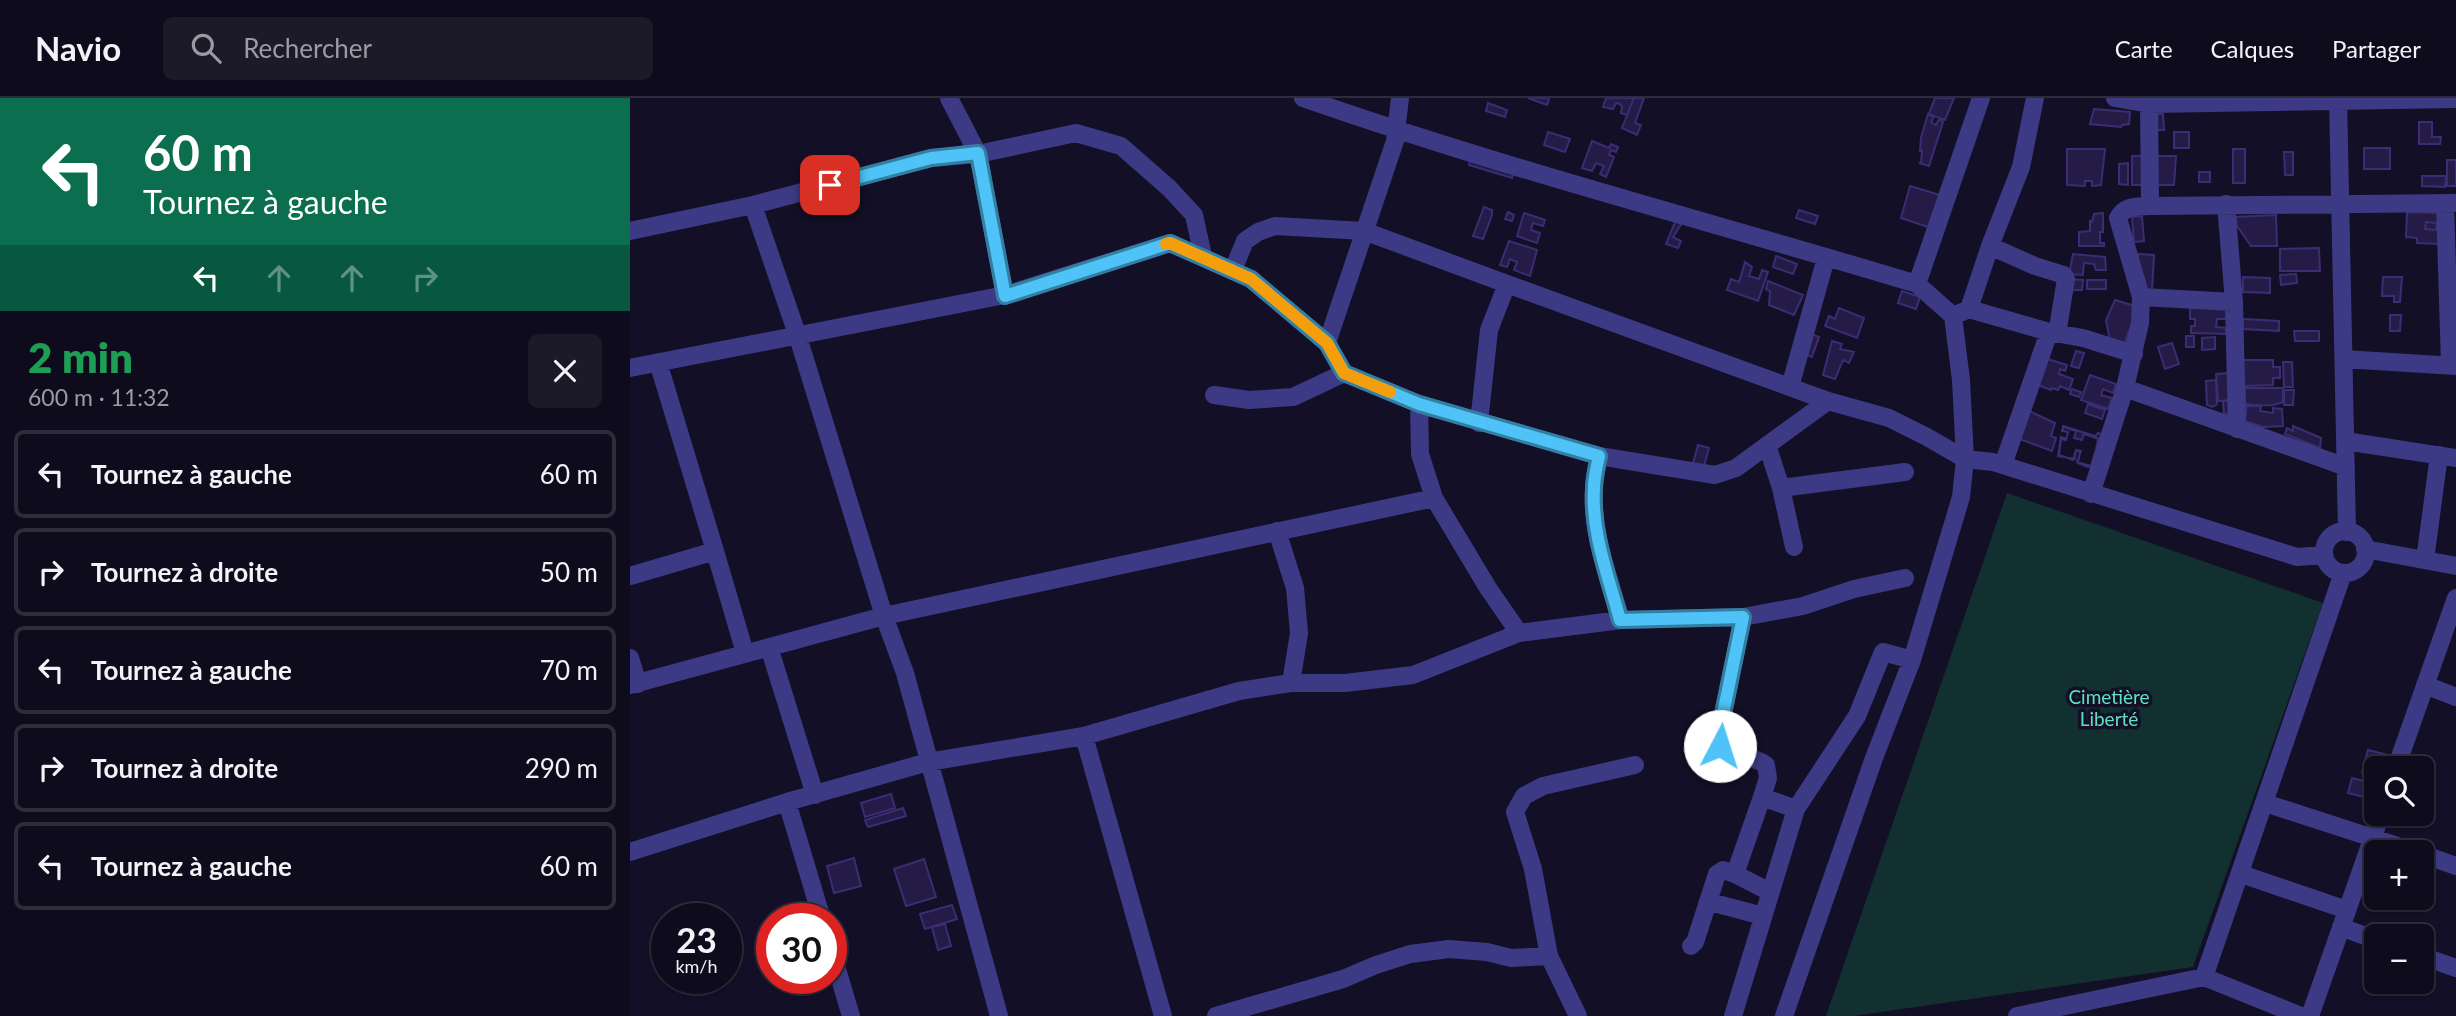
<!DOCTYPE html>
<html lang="fr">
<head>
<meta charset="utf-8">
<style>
	body { margin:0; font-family:Lato,sans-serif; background:#1c1929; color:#f1f3f6; height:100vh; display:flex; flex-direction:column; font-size:26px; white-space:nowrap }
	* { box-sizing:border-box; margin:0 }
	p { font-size:23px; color:#9b9ba3 }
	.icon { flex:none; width:38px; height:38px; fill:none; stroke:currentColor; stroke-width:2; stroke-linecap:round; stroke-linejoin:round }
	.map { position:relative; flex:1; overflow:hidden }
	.side { display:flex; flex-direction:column; background:#0e0b1c; width:630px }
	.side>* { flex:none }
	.banner { background:#0b6e4f; color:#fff; overflow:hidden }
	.tools { position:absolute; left:1734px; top:658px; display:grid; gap:14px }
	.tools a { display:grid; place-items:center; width:70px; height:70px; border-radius:10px; background:#0e0b1c; box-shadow:0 2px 5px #0004,0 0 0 2px #2e2b3b; font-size:35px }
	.speed { position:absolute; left:21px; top:805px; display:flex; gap:14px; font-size:35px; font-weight:700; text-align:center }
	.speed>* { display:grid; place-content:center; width:91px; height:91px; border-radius:50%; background:#0e0b1c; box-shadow:0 2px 5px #0004,0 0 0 2px #2e2b3b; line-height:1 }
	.speed small { font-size:18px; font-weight:400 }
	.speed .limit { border:10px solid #d22; background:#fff; color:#111 }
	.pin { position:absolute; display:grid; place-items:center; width:60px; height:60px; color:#fff; margin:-30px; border-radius:14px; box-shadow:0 4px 10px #0006 }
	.me { position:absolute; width:77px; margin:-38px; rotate:5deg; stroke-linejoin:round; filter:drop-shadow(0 0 5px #0008) }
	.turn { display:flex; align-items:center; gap:24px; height:147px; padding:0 28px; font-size:32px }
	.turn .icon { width:91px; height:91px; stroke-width:2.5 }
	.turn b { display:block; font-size:49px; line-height:60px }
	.lanes { display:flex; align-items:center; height:66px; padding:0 28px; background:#0003; justify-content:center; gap:35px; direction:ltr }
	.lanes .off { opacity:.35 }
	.round { display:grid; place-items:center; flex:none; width:74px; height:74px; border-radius:10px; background:#1c1929 }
	.overview { display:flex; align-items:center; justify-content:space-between; height:119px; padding:0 28px }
	h1 { font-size:42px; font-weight:800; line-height:52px; color:#1e9e55 }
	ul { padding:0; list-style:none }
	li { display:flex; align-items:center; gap:21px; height:88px; margin:0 14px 10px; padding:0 14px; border:4px solid #2e2b3b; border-radius:10px }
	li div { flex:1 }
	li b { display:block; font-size:26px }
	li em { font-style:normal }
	header { display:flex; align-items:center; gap:42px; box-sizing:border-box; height:98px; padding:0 35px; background:#0e0b1c; border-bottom:2px solid #2e2b3b }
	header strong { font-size:33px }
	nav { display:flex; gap:38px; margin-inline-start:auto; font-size:24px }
	.search { width:490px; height:63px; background:#1c1929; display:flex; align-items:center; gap:18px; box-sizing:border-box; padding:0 24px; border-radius:10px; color:#9b9ba3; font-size:26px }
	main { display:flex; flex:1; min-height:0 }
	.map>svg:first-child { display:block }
	.green { fill:#12302f }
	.building { fill:#241b47; stroke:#3b2d73; stroke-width:2; fill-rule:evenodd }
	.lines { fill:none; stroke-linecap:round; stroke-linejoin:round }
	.minor { stroke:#3d3a85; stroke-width:18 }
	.route-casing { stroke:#337fa1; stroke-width:18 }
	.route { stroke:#4fc3f7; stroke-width:12 }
	.slow { stroke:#f59e0b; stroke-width:12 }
	.labels { text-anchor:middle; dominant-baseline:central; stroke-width:7; stroke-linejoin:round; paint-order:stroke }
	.park-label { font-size:19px; fill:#5fe0c0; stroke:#130f26 }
</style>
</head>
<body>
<header>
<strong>Navio</strong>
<div class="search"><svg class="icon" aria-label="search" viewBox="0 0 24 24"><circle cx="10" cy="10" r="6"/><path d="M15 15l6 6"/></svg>Rechercher</div>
<nav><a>Carte</a><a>Calques</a><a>Partager</a></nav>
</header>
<main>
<section class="side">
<div class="banner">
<div class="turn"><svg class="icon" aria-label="left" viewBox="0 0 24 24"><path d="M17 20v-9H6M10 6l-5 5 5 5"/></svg><div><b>60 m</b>Tournez à gauche</div></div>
<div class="lanes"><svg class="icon" aria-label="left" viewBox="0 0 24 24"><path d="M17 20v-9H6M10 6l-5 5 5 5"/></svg><svg class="icon off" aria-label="ahead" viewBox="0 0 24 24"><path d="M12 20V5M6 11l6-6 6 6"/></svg><svg class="icon off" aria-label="ahead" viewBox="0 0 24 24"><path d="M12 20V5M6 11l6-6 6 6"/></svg><svg class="icon off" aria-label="right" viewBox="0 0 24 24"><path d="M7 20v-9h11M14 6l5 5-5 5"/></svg></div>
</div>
<div class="overview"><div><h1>2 min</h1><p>600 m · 11:32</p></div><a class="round"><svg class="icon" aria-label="close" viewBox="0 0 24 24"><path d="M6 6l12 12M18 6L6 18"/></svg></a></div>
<ul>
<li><svg class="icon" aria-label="left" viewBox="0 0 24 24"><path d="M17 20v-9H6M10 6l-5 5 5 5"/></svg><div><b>Tournez à gauche</b></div><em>60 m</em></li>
<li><svg class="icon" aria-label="right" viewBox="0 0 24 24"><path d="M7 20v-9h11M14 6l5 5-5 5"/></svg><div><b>Tournez à droite</b></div><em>50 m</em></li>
<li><svg class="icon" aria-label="left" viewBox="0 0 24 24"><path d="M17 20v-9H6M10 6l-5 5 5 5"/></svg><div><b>Tournez à gauche</b></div><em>70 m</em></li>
<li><svg class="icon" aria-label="right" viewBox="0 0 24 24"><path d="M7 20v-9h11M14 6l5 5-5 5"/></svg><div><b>Tournez à droite</b></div><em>290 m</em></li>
<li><svg class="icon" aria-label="left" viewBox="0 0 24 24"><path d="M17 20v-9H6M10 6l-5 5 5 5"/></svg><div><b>Tournez à gauche</b></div><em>60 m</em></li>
</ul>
</section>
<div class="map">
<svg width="1826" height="918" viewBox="0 0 1826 918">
	<rect width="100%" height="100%" fill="#130f26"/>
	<path class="green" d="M1377,395L1693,505L1563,869L1223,918H1196Z"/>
	<path class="building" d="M898,0H918L919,1L917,7Z
		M976,0H1004L997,17L991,15L992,9L990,6L986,5L983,11L973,9Z
		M1004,0H1014L1005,25L1011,27L1007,37L992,30Z
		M1305,0H1324L1315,22L1299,16Z
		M858,5L877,12L875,19L856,13Z
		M1464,11L1500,14L1499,26L1492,27L1491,29L1460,26Z
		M1298,16L1304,19L1301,24L1306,27L1309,21L1313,24L1299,68L1289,65H1291L1292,53H1290L1291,40Z
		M1525,16H1533L1534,32H1525Z
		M1789,24H1802V39H1811L1810,46H1789Z
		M918,34L940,41L935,54L914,47Z
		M1544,34H1559V50H1544Z
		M962,43L979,50L981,46L988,49L986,54L981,52L979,57L984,59L976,79L970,76L974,68L966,65L962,73L952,70Z
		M843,50L887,63L882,80L839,67Z
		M1734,50H1760V71H1734Z
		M1437,51H1475L1471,87L1462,88V83H1455V88L1437,87Z
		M1603,51H1615V85H1603Z
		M1654,54H1663V77H1655Z
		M1502,58H1546L1544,87H1502Z
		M1817,62H1826V88H1817Z
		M1498,65V87L1489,86V66Z
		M1569,74H1580V84H1569Z
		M1792,78H1816L1815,89L1792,88Z
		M1280,88L1323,101L1313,134L1271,120Z
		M854,109L862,112V117L853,141L843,138Z
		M1169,112L1188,118L1185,126L1166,120Z
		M878,114L884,117L882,123L875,121Z
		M1777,114L1811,115L1809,146L1787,145V140L1776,139ZM1796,124L1807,125L1806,132L1795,131Z
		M894,115L915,122L913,128L903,125L901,132L910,135L907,145L887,138Z
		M1473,115V134H1470V145H1474V148H1449V134L1460,133V123L1462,124L1464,116Z
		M1646,117L1647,148H1621L1607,128L1606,119Z
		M1512,118L1514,143L1504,144L1502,119Z
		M1045,124L1052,125L1043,139L1051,143L1048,150L1036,146Z
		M1796,124L1807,125L1806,132L1795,131Z
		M879,143L907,152L900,178L884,172L887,164L880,161L877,169L870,167Z
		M1689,150L1690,173H1650V151Z
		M1443,156L1475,159L1476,172H1466L1464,166L1454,165L1453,177L1439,176Z
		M1508,156L1524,157L1522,193L1506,192Z
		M1146,158L1167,166L1163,176L1143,169Z
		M1115,164L1122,169L1119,178L1129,181L1132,172L1138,174L1128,203L1097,192L1101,181L1109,184Z
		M1666,176L1667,185L1651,187L1650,177Z
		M1613,179L1640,180V195L1613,194Z
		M1753,179H1772L1770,204H1764V198H1752Z
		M1437,181L1453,182L1452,192H1436Z
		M1457,182H1476V191H1457Z
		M1138,183L1173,197L1164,217L1139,207L1140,193L1136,191Z
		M1272,193L1290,199L1286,211L1268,205Z
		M1485,202L1508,209L1492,252L1481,248L1476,222Z
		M1560,208H1596V221H1587L1586,229L1596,230V236L1561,235V228H1565V221H1560Z
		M1209,210L1234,220L1227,240L1195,228L1199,218L1205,221Z
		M1760,217H1771L1770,233H1760Z
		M1613,221L1649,223V233L1613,231Z
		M1664,233H1689V243H1665Z
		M1181,236L1189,239L1182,259L1174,256Z
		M1556,238H1564V249H1556Z
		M1585,239V251L1572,252V240Z
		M1202,243L1212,246L1210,251L1224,254L1219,265L1213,262L1205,281L1193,277Z
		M1542,245L1549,266L1535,271L1528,249Z
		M1446,253L1454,255L1449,270L1441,268Z
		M1411,259L1437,267L1435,273L1430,271L1429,276L1443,281L1439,292L1430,288L1428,292L1422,290L1421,292L1402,285Z
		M1613,262H1643V269H1650V280H1643V287L1614,288Z
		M1653,264H1662L1663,289H1654Z
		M1599,275L1601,302L1588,303L1586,276Z
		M1460,277L1486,286L1483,295L1473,291L1471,297L1482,300L1478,311L1451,302Z
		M1586,282L1587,306L1583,309L1577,307L1576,283Z
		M1615,290H1653V304L1644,307L1615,308Z
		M1442,291L1451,294L1449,299L1440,296Z
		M1654,292H1664L1663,307H1654Z
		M1601,302V315L1594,316L1593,303Z
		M1458,306L1475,312L1472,321L1455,315Z
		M1617,306L1631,308L1630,313L1643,315V310L1652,311L1653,328L1633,329L1615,323Z
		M1397,312L1425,325L1421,338L1426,340L1422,353L1387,340Z
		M1433,328L1465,338L1468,335L1473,337L1472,343L1468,341L1463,368L1458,369L1448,365L1450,354L1446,352L1445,361L1428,358L1431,339L1436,341L1438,335L1433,332Z
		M1663,328L1691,340L1690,350L1655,336L1657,330L1663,333Z
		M1433,329L1446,333L1444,340L1452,342L1454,336L1469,341L1461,368L1447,364L1451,353L1446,352L1443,362L1429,357L1431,341L1436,342L1438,334L1432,333Z
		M1068,347L1079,350L1071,379L1060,376Z
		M1738,652L1758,657L1755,670H1746V678L1732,674Z
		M1722,680L1746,686V702L1718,695Z
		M261,696L265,710L235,719L231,705Z
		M273,710L276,718L238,729L235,722Z
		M224,760L231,788L204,795L197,768Z
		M294,761L306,799L276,808L264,771Z
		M322,807L327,821L295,831L290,816Z
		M315,826L321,848L308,852L302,829Z"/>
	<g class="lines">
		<path class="minor" d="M319,0L348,56L446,35L491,48L539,90L564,117L573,158
			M673,0C876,71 1082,124 1287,186L1323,218L1339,211L1419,234L1453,240L1504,256
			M770,0L765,43L697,245L714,275L789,306
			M1485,0L1519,6L1520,108
			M1708,0L1717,434
			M1519,6L1826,1
			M1815,105L1820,267
			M1596,106L1604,204L1607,331
			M123,107L168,239L254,518L275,575L369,918
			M0,133L123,107L301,60L348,56L375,197
			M1360,148L1405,168L1434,177L1436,181L1427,236
			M603,172L615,143L628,134L645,128L734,133L877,186
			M1287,186L1351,0
			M1511,199L1604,204
			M1339,211L1360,148L1391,69L1405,0
			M1323,218L1331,282L1335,361L1363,364L1667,459L1694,457
			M1714,261L1826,268
			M28,264L85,453
			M0,270L375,197L540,145L621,181L697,245
			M1160,289L1196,160
			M1495,290L1716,369
			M584,297L619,302L663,299L714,275
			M849,325L859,232L877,186L1198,303L1259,320L1297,339L1335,361L1331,399L1282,562L1244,660L1154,918
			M1715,343L1826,360
			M1137,347L1151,390L1164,449
			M969,358C967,368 965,379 964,390C961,435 979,480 991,522
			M1373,367L1419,234
			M1151,390L1275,374
			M1461,396L1495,290L1510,225L1511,199L1488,120C1495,107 1506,109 1520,108L1826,105
			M647,433L665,490L669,535L661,585
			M1694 454a21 21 0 1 1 42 0a21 21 0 1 1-42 0Z
			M1735,451L1826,468
			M1795,462L1809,357
			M0,478L85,453L115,555
			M1113,519L1088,640C1093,659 1122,656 1136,667L1138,680L1132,699L1166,711
			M889,535L858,490L804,400L790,356L789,306L969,358L1085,377L1106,370L1198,303
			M139,549L185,697
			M0,560L8,586
			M0,587L254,518L804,400
			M1795,587L1826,599
			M454,638L533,918
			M1766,670L1826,500
			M1132,699L1105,776L1140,794
			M157,704L192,821
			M1635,705L1786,754
			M0,754L157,704L298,664L454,638L609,593L661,585H715L783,577L889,535L991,522L1113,519L1173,508L1224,491L1275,480
			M1792,756L1826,768
			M1611,776L1717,812
			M1080,804L1133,818
			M1711,829L1746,842
			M1061,848L1065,844L1087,776L1093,772L1105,776
			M201,851L221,918
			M1792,858L1826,870
			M1574,879L1713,475
			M586,918L713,881L746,867L780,856L819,851L857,854L881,860L919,858
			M948,918L919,858L903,771L885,714L894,698L913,688L1005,667
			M1103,918L1166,711L1227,618L1253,554L1282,562
			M1387,918L1574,879L1671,918
			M1680,918L1751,716"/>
	</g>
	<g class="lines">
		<defs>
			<path id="route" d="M200,87L301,60L348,55L375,198L540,145L621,181L697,245L714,275L789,306L969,358C967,368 964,379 964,390C961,435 979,480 990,522L1113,519L1088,640L1090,648"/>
		</defs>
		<use href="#route" class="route-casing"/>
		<use href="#route" class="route"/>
		<path class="slow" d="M536,146L540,145L621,181L697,245L714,275L760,294"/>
	</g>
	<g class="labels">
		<g class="park-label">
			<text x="1479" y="598">Cimetière<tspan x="1479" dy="22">Liberté</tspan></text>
		</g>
	</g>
</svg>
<div class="tools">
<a><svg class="icon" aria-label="search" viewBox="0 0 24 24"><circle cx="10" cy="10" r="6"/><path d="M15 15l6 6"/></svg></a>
<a>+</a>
<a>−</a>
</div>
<div class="speed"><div>23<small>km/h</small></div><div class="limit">30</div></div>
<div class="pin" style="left:200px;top:87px;background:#d93025"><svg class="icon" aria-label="arrive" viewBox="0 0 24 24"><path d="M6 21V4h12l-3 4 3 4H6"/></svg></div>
<svg class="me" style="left:1090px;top:648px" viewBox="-20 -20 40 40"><circle r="19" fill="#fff"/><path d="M0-13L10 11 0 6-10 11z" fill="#4fc3f7"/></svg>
</div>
</main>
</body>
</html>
